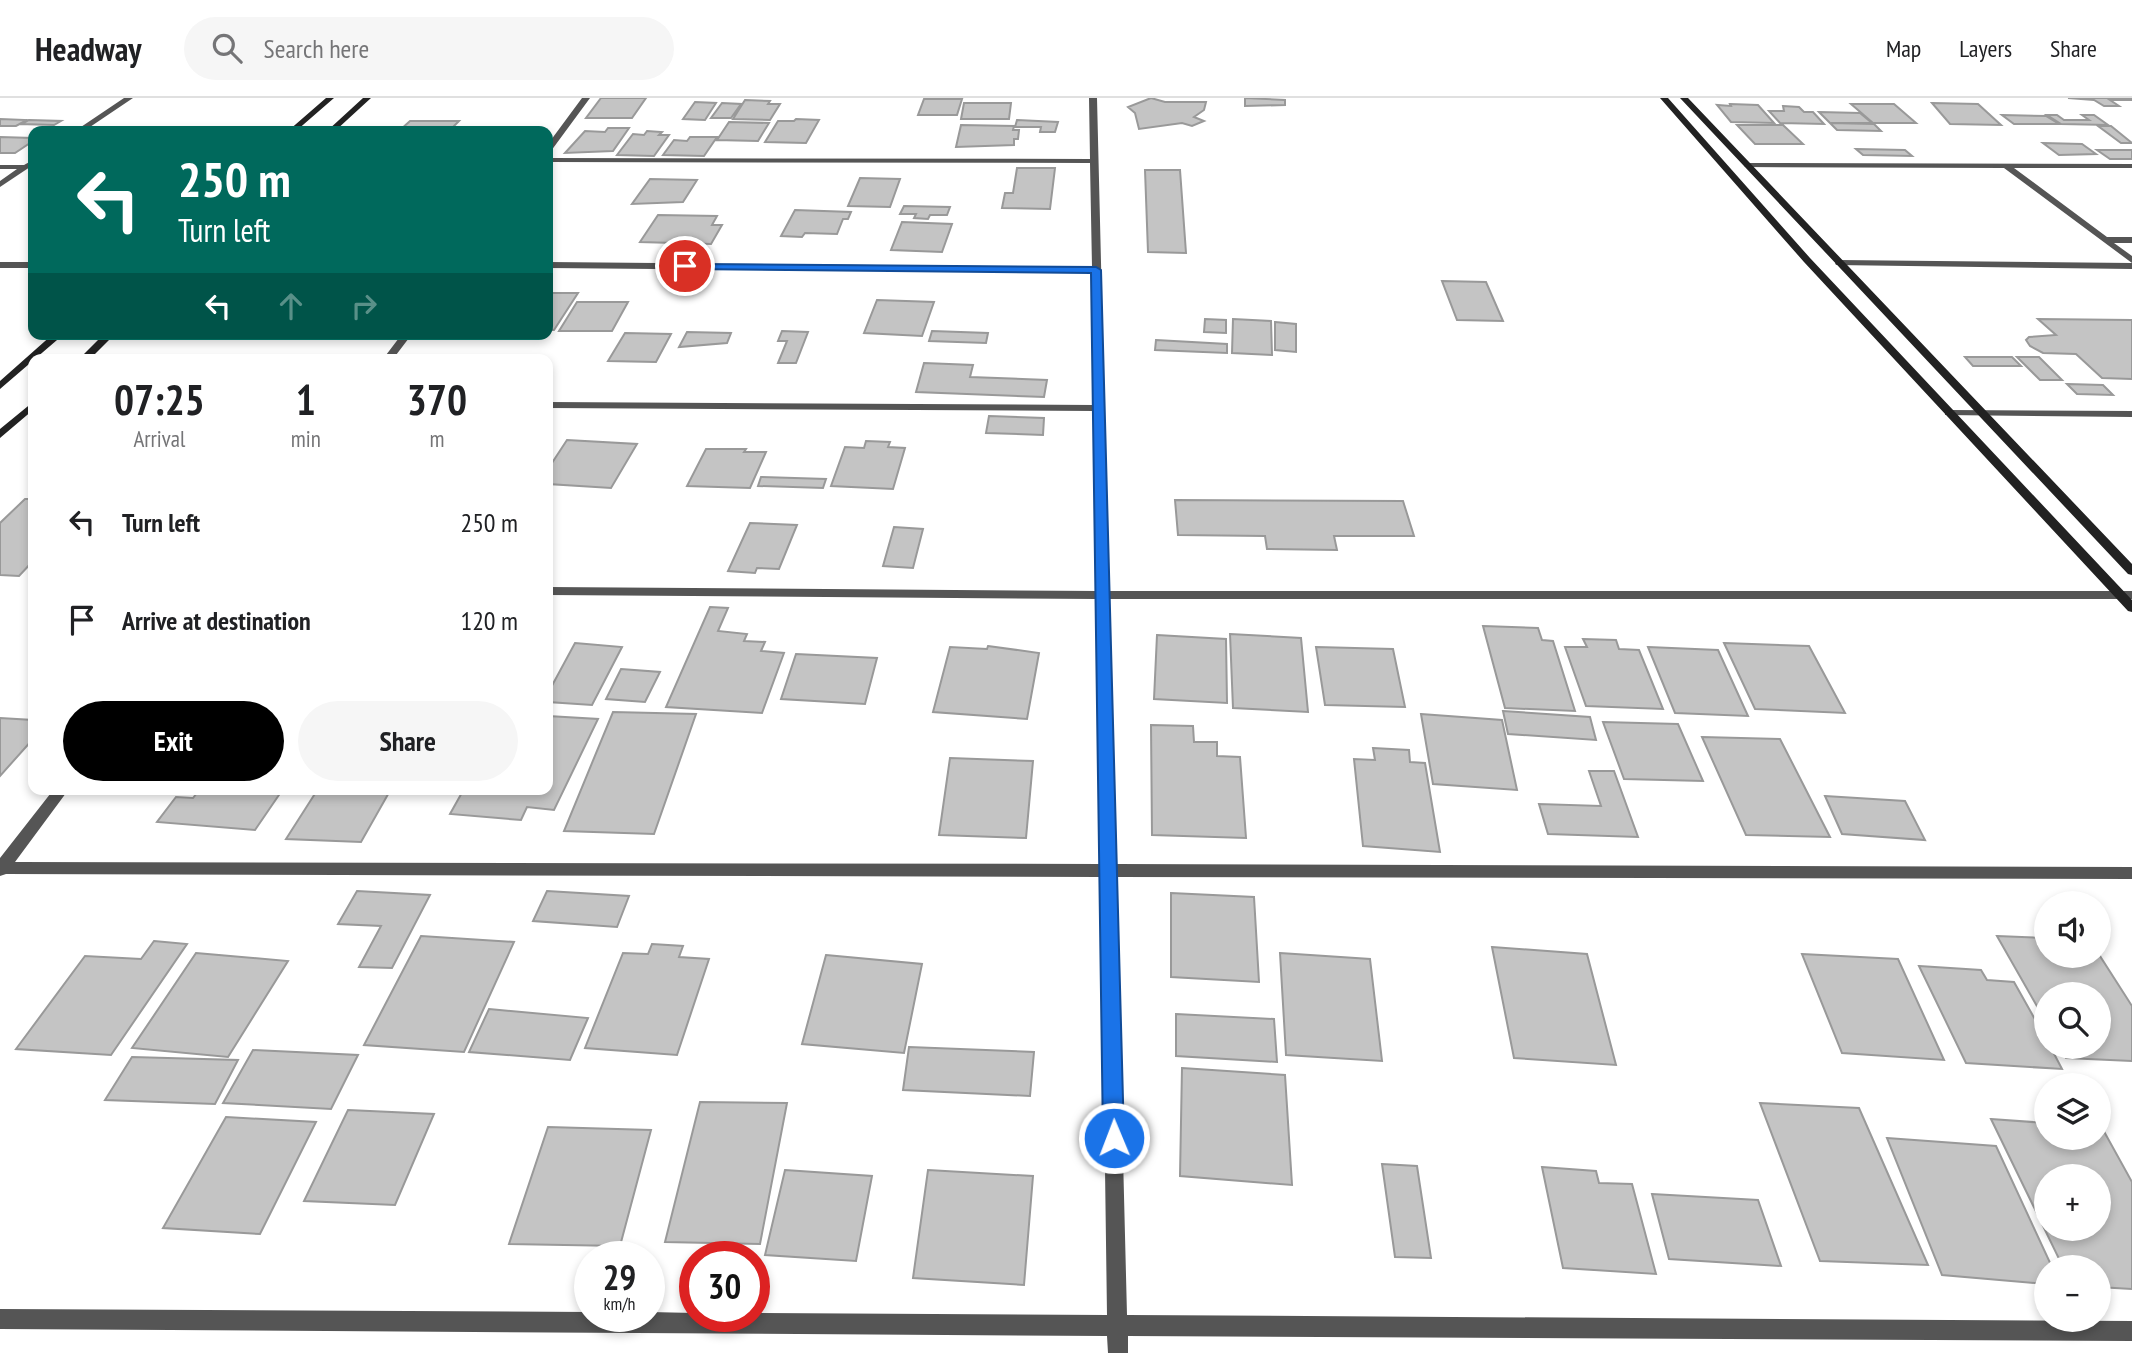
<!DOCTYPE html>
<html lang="en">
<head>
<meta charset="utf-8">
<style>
	body { margin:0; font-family:"PT Sans Narrow",sans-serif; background:#f6f6f6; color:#202124; height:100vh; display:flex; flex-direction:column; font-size:26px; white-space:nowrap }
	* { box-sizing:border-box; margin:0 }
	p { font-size:23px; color:#757577 }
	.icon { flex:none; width:38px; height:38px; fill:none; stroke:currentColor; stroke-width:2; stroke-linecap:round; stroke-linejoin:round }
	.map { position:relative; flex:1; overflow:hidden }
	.details { position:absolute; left:28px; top:256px; width:525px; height:441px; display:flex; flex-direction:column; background:#fff; border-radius:14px; box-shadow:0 4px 10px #0003 }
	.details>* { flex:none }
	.banner { position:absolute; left:28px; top:28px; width:525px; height:214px; border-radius:14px; box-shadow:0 4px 10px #0003; background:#00695c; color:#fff; overflow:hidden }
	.buttons { position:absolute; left:2034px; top:793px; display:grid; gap:14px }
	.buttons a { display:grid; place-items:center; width:77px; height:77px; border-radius:50%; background:#fff; box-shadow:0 4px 10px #0003; font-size:35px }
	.speed { position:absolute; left:574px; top:1143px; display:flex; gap:14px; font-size:35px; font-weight:700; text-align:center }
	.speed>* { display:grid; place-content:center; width:91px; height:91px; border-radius:50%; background:#fff; box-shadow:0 4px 10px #0003; line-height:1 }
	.speed small { font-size:18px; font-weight:400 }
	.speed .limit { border:10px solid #d22; background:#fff; color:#111 }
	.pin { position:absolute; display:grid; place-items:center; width:60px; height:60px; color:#fff; margin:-30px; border:4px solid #fff; border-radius:50%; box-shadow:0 2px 7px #0007 }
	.me { position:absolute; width:77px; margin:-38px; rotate:359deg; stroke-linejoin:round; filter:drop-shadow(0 0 5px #0008) }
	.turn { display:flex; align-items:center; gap:24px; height:147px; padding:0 35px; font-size:32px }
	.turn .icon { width:91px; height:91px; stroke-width:2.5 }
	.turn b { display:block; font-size:49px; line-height:60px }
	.lanes { display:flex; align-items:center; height:66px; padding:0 35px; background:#0003; justify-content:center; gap:35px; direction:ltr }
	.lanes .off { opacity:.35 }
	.eta { display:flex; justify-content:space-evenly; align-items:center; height:119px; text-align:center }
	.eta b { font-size:42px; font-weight:800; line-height:49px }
	.action { display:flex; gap:14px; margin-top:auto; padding:14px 35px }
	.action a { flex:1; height:80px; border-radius:42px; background:#000; color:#fff; font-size:28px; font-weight:800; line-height:80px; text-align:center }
	.action a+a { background:#f6f6f6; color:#202124 }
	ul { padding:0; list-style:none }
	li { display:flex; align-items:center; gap:21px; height:98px; padding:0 35px }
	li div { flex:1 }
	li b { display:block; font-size:26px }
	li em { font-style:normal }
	header { display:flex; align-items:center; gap:42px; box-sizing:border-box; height:98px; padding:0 35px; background:#fff; border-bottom:2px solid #e0e0e0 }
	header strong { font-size:33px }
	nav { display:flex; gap:38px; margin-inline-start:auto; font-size:24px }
	.search { width:490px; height:63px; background:#f6f6f6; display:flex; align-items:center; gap:18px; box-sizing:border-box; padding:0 24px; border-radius:38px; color:#757577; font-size:26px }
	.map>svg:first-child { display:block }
	.building { fill:#c4c4c4; stroke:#999; stroke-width:2; fill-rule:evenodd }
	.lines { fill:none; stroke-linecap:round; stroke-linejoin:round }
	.street { fill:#555; fill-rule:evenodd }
	.secondary { fill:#222; fill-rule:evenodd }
	.route { fill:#1a73e8; stroke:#114b97; stroke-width:2 }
</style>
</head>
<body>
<header>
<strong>Headway</strong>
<div class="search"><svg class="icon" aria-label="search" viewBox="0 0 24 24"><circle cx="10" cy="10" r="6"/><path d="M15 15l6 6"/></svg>Search here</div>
<nav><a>Map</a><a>Layers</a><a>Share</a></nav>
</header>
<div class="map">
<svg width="2132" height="1255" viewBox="0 0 2132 1255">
	<rect width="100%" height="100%" fill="#fff"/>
	<path class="building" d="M601,0H646L632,20H586Z
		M1151,0L1165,4H1206L1204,12L1194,19L1204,23L1192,28L1182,25L1139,31L1135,15L1128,9Z
		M1245,0L1285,2V7L1245,8Z
		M2068,0H2132V2H2110L2119,8H2104L2094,2Z
		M924,1H962L957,17H918Z
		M745,2L770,3L768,6H780L770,22L733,21Z
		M695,4L716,5L705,22L683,21Z
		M722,5L741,6L731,20H711Z
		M964,5H1011L1009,21H961Z
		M1932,5L1978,6L2001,27L1950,26Z
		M1730,6L1758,7L1774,25L1731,24L1717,7L1731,8Z
		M1851,6H1894L1916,25H1873Z
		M1783,8L1799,9L1804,14H1813L1824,26L1780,25L1769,13H1784Z
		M1819,14L1860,15L1872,25H1830Z
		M2002,17L2046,18L2059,26H2014Z
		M2047,17H2057L2064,22H2089L2082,17H2094L2108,27L2061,26Z
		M0,21L27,22L16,28H0Z
		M796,21L819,22L806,45L765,44L778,23H794Z
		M29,22L61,23L54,27L22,26Z
		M1017,22L1058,24L1055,34H1040L1041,29H1015Z
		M410,23H459L449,33H399Z
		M729,24L769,25L758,43L717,42Z
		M1830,25L1874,26L1881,33L1837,32Z
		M961,27L1014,28L1013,32H1019L1018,41H1014V47L956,49Z
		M1737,27H1783L1803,46H1755Z
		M2098,28H2111L2132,45H2121Z
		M608,30H629L613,53L565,55L585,33L605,34Z
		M647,33L662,34L659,37H669L654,58L617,57L633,36L644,37Z
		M0,39L33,40V43L15,55H0Z
		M690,39H717L704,58L663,57L674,42L687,43Z
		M2043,45L2082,46L2096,56L2059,57Z
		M1856,51L1905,52L1912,58L1863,57Z
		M2097,52H2132V61H2110Z
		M1017,70H1055L1050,111L1002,110L1005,95H1013Z
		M1145,72H1180L1186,155L1148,154Z
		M860,80L900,81L890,109L848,108Z
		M650,81L697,82L683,104L632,106Z
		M904,108L950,109L947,117H930L928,121L914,120L916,116H900Z
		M795,112L851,114L848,121H843L837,136L805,135L802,139L781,138Z
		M658,117L717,118L712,127H722L711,146L640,144Z
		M902,124L952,126L942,154L891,152Z
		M1442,183L1486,184L1503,223L1457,222Z
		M548,195H578L554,232H548Z
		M877,202L934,204L922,238L864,235Z
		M577,204H628L612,233H559Z
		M1205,221L1226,222V235L1204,234Z
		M1233,221L1271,223L1272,257L1232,255Z
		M2038,221L2132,222V281L2102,280L2076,256L2043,255L2030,248L2026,242L2029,239L2056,237Z
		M1275,224L1296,226V254L1275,252Z
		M782,233L808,234L796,265H778L787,243H778Z
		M932,233L988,235L986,245L929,243Z
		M687,234L731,235L727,245L679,249Z
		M625,235L671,236L656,264L608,263Z
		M1156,242L1227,246V255L1155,252Z
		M1965,259H2012L2021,268H1973Z
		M2017,259H2039L2062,282H2040Z
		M924,265L973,267L970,279L1047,282L1044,299L916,294Z
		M2067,286L2103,287L2113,297L2077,296Z
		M989,318L1044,320L1043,337L986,335Z
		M567,342L637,346L611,390L548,386V371Z
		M866,343L890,344L888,349L905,350L893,391L831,388L845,349L864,350Z
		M706,351H746L744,354H766L750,390L687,388Z
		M761,379L826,381L823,390L758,388Z
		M25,401H33V463L19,478L0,477V425Z
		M1175,402L1403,403L1414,438H1334L1337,452L1267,451L1265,438L1178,437Z
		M750,425L797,427L779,471L757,470L755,475L728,473Z
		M894,429L923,431L913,470L883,468Z
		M710,509L728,510L718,533L747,536L744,543L765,544L761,553L784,555L762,615L666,609Z
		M1483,528L1538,530L1542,542L1553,543L1575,613L1505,610Z
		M1230,536L1301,540L1308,614L1233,610Z
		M1157,537L1226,541L1227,605L1154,601Z
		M1583,541L1616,542L1619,551L1639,552L1663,611L1586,608L1565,549H1587Z
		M575,545L622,549L592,607L548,604V595Z
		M1724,545L1809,548L1845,615L1755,611Z
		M988,548L1039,555L1027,621L933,614L950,549L987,551Z
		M1316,549L1393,551L1405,609L1325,607Z
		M1648,549L1718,552L1748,618L1675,615Z
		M796,556L877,560L865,606L781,601Z
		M621,571L660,574L645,604L606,601Z
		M1503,613L1590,619L1596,642L1508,636Z
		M613,614L696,616L654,736L564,733Z
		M1421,616L1502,622L1517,692L1433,686Z
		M548,618L598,621L554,712L527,709L521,722L450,716L464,691H548Z
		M0,620L33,622V641L0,678Z
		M1603,624L1678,626L1703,683L1624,681Z
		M1151,627L1193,628L1194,644H1217V658L1240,659L1246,740L1152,737Z
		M1702,639L1780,641L1830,739L1746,737Z
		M1373,650L1409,652L1410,664L1425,665L1440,754L1363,748L1354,661L1375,662Z
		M950,660L1033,663L1026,740L939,737Z
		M1589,673H1614L1638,739L1548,736L1539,706L1601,708Z
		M200,691H283L255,732L157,724L176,699L193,700Z
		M318,691H391L361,744L286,741Z
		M1825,698L1905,703L1925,742L1842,736Z
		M357,793L430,797L392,870L359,869L381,828L338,826Z
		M547,793L629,798L617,829L533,823Z
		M1171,795L1254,799L1259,884L1171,879Z
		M421,838L514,844L464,954L364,947Z
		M1997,838L2046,840V858H2098V855L2132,908V963L2066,960L2060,948H2098V896H2046V924Z
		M154,843L187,846L111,957L16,951L85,858L141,861Z
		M652,846L683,848L679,859L709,861L677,957L585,950L623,855L648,856Z
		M1492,849L1587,856L1616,967L1514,960Z
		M196,855L288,863L228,959L132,950Z
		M1280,855L1370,861L1382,963L1286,957Z
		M1802,856L1898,861L1944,962L1842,955Z
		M826,857L922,866L904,955L802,946Z
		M1919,868L1981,872L1987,882L2014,884L2046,941V948H2050L2062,971L1966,965Z
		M489,911L588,920L570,962L469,954Z
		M1176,916L1274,921L1277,964L1176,958Z
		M909,949L1034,954L1030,998L903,992Z
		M253,952L358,957L331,1011L223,1005Z
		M132,959L238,962L215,1006L105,1002Z
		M1182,970L1285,977L1292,1087L1180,1078Z
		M700,1004L787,1005L760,1146L665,1144Z
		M1760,1005L1859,1010L1928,1167L1820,1163Z
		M348,1012L434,1016L395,1107L304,1103Z
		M226,1019L316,1024L260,1136L163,1130Z
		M1991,1021L2046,1025V1040H2098V1028H2101L2132,1084V1191L2098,1189V1169H2063ZM2046,1078H2098V1130H2046Z
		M548,1029L651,1032L620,1148L509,1146Z
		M1887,1040L1996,1048L2052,1169H2046V1186L1942,1177Z
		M1382,1066L1417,1068L1431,1160L1395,1159Z
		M1542,1069L1596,1073L1599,1085L1632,1086L1656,1176L1563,1170Z
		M785,1072L872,1078L856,1163L765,1157Z
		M928,1072L1033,1078L1024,1187L913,1180Z
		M1652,1096L1758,1102L1781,1168L1669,1161Z"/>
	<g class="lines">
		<path class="street" d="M124,0H133L84,33H75Z
			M582,0H590L551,53H548V46Z
			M1089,0H1097L1109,493H2132V501H1109L1116,766L2132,769V781L1116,779L1127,1217L2132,1223V1243L1128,1238V1255H1108L1107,1238L0,1231V1211L590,1214V1218H649V1214L695,1215V1218H754V1215L1107,1217L1101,779L6,776L0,778V760L54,691H69L15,764L1100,766L1097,501L548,497V489L1097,493L1094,313L548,310V304L1094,307L1092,175L548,170V164L1092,169L1090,65L548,64V60L1090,61Z
			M33,62V67L0,89V83L17,71H0V67H24Z
			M1748,65L2132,66V70H2014L2107,139H2132V145H2114L2132,158V165L2004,70L1745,69L1744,67Z
			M1839,162L2132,165V171L1836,167L1835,165Z
			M0,164H33V170H0Z
			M402,236H412L393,261H383Z
			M1949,312L2132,313V319L1945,317V313Z"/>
		<path class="secondary" d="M326,0H334L296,33H288Z
			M363,0H371L335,33H327Z
			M1660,0H1668L1810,160L2132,502V514L2128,513L1804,164Z
			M1680,0H1688L2132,466V477L2128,476Z
			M53,236H64L0,291V283Z
			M104,236H115L90,261H79Z
			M33,304V312L0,340V331Z"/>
	</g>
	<path class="route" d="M681,166L1096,169L1101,172L1124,1040L1121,1047L1114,1050L1106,1047L1103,1040L1091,175L685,171L680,168Z"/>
</svg>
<div class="buttons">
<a><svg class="icon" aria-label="sound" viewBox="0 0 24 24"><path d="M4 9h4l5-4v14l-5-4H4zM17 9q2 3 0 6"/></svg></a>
<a><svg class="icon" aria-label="search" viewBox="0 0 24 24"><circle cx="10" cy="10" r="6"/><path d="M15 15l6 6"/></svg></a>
<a><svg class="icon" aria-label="layers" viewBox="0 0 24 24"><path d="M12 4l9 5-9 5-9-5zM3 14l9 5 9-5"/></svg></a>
<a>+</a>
<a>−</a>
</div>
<div class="speed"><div>29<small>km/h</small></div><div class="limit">30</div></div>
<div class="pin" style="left:685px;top:168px;background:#d93025"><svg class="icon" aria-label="arrive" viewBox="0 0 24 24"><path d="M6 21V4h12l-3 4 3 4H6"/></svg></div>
<svg class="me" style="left:1114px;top:1040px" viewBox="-20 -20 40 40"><circle r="17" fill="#1a73e8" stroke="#fff" stroke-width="3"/><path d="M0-11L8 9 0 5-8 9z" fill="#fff"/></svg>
<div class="banner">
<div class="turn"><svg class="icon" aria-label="left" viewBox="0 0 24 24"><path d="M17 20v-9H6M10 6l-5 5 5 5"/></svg><div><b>250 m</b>Turn left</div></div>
<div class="lanes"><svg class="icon" aria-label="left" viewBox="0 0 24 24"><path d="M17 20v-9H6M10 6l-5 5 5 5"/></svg><svg class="icon off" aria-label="ahead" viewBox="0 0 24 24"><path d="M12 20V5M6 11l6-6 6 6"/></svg><svg class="icon off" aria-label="right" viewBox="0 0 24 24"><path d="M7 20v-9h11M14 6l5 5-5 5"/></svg></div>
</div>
<section class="details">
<div class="eta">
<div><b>07:25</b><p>Arrival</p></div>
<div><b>1</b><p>min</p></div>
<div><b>370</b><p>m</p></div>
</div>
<ul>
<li><svg class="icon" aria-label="left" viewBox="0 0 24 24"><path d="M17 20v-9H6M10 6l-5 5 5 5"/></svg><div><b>Turn left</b></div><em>250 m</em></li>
<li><svg class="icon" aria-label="arrive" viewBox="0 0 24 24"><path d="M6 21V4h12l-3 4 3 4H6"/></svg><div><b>Arrive at destination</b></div><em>120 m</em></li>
</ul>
<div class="action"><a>Exit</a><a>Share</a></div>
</section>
</div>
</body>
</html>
